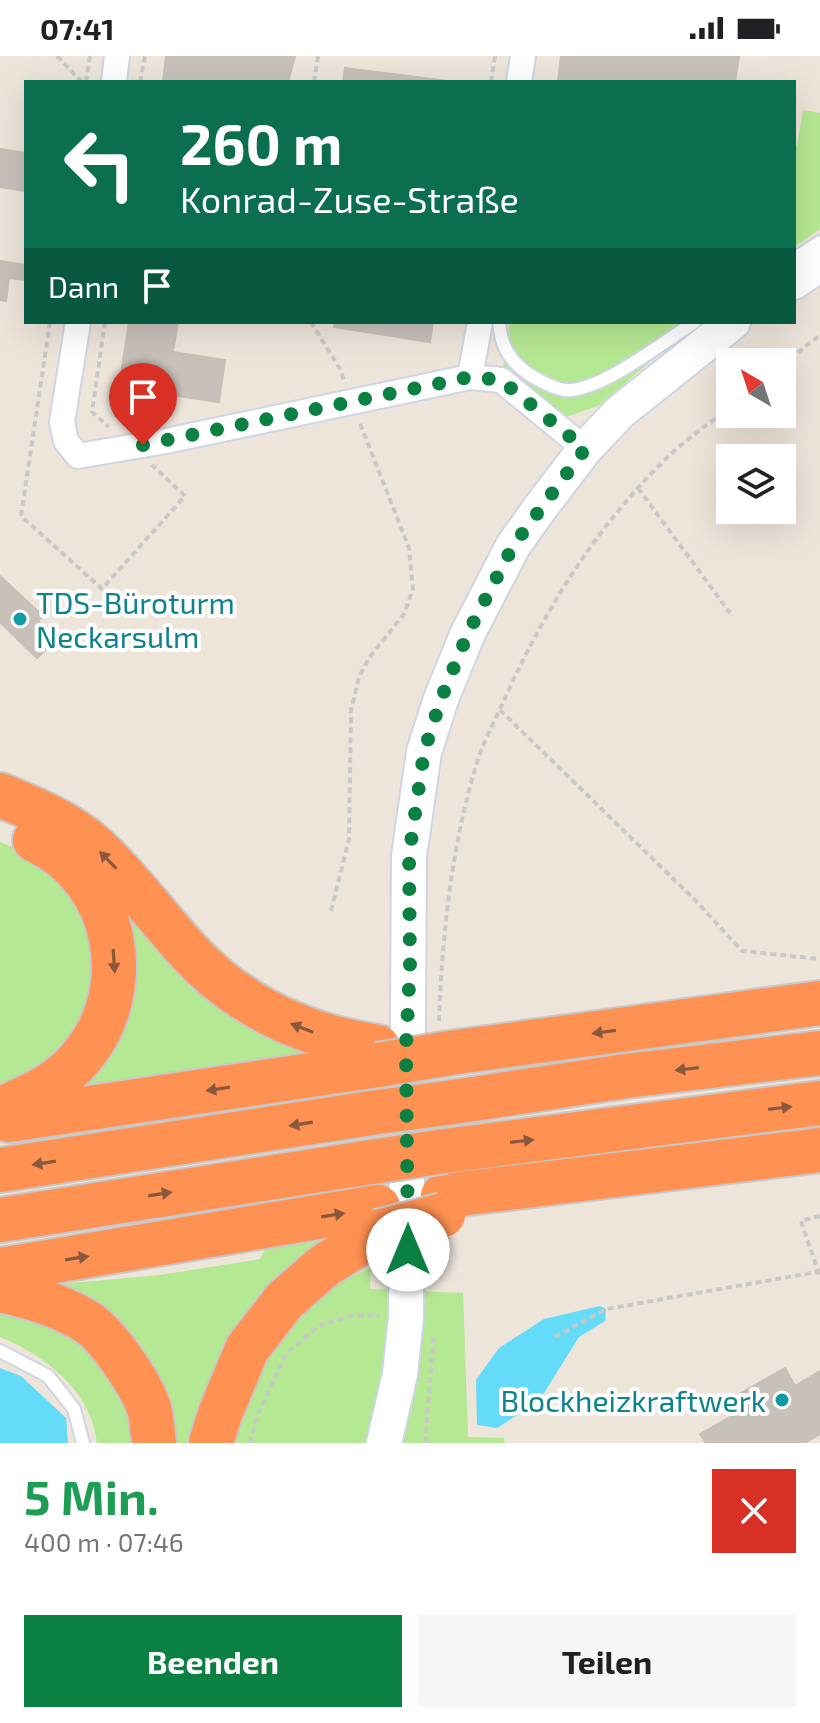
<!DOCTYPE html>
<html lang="de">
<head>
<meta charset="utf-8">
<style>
	body { margin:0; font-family:"Exo 2",sans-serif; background:#f6f6f6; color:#202124; height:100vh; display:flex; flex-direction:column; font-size:30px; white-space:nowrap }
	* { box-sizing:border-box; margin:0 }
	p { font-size:26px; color:#757577 }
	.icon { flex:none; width:44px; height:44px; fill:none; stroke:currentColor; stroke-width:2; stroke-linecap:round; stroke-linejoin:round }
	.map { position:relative; height:1387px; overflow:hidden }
	.side { display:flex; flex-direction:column; background:#fff; flex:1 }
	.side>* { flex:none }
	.banner { position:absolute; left:24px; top:24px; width:772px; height:244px; border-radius:0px; box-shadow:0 8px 32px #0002; background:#0b6e4f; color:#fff; overflow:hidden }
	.needle { width:52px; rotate:321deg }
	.controls { position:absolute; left:716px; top:292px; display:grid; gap:16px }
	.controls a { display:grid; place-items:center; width:80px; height:80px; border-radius:0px; background:#fff; box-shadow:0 8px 32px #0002; font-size:40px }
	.pin { position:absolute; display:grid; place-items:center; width:68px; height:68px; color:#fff; margin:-82px -34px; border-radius:50% 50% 50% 0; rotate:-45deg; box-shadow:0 0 8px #0007 }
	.pin .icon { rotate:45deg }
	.me { position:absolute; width:88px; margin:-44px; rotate:0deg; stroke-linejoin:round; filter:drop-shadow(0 0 6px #0008) }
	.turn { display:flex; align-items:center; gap:28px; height:168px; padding:0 24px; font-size:36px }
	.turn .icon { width:104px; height:104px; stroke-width:2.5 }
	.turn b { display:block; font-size:56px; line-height:68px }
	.then { display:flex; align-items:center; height:76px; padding:0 24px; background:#0003; gap:16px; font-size:30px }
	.round { display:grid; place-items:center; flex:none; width:84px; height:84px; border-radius:0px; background:#f6f6f6 }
	.overview { display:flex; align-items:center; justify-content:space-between; height:136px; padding:0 24px }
	h1 { font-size:48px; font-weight:700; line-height:60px; color:#1e9e55 }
	.button { display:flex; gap:16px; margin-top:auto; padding:16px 24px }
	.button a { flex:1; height:92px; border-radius:0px; background:#0b8043; color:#fff; font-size:32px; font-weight:700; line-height:92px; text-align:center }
	.button a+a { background:#f6f6f6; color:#202124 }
	.status { display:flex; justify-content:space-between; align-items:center; height:56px; padding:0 40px; background:#fff; direction:ltr }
	.status svg { height:22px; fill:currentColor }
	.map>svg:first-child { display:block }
	.green { fill:#b5e892 }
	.water { fill:#64dbf8 }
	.building { fill:#c8c1ba; stroke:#c8c0b4; stroke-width:2 }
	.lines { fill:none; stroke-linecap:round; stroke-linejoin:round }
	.service-casing { stroke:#cfd5e4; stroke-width:16 }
	.minor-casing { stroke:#cfd5e4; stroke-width:28 }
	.secondary-casing { stroke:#cfd5e4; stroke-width:38 }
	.motorway-casing { stroke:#c8c8c8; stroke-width:48 }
	.path { stroke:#c8c8c8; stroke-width:4; stroke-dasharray:6 4; stroke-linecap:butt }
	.service { stroke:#fff; stroke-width:12 }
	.minor { stroke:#fff; stroke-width:24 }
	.secondary { stroke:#fff; stroke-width:34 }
	.motorway { stroke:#ff9153; stroke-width:44 }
	.motorway-bridge-casing { stroke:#c8c8c8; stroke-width:48; stroke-linecap:butt }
	.motorway-bridge { stroke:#ff9153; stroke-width:44 }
	.oneway { fill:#8a583c }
	.route { stroke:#0b8043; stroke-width:14; stroke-dasharray:0 25.2 }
	.culture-dot { fill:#0f9aa8; stroke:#fff; stroke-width:3 }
	.labels { text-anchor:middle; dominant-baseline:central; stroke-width:8; stroke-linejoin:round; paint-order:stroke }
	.culture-label { font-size:30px; fill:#0d838f; stroke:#fff; text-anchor:start }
</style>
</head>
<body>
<div class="status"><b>07:41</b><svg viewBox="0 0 49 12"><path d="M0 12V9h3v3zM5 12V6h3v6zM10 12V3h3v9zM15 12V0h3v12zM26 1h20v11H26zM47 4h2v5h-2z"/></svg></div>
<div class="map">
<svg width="820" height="1387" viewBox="0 0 820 1387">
	<rect width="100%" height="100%" fill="#ede4da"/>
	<path class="green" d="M803,54L820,57V173L794,191V90H797Z
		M510,266H696L600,349L563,362L501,324Z
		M0,786L15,792L55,818L78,843L92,875L98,920L83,971L61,1003L0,1036Z
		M116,844L323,998L70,1035Z
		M332,1178L194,1387H171L49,1229L160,1219L260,1203L268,1188Z
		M371,1212L370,1233L463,1237L468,1381L504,1382L505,1387H227L262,1298L336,1221L351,1220Z
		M0,1251L81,1284L115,1330L133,1368L134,1387H97C92,1335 44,1299 0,1281Z"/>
	<path class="water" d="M600,1250L606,1253L605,1265L579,1281L539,1345L497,1372L477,1369L476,1324L499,1292L544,1263Z
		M0,1312L21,1320L66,1362L68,1387H0Z"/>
	<path class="building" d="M166,0H295L288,26H163Z
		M561,0H739L735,26H558Z
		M345,12L456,26H343Z
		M0,93L26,97V135L0,131Z
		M0,205L26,209V224L9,222L6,245L0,244Z
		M129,266H178L173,296L225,304L219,346L119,331Z
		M335,266H433L430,286L334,271Z
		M0,520L43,560L38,565L56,583L37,602L0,566Z
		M785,1312L795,1330L820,1315V1378L804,1387H706L700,1378L747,1351L739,1338Z"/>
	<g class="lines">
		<defs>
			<path id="service" d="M794,203L820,186
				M499,266C501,289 508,303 527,317C538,324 559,336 572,334C608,330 663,286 695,266
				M0,1295L48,1320L74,1353L83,1387"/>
			<path id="minor" d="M114,26L117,0
				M519,26L523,0
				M78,266L62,366L66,385L78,400L166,385L470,321L501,324L585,393
				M470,321L480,266"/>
			<path id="secondary" d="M794,226L820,208
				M384,1387L400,1318L406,1262L409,800L424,696L441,643L468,577L513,490L540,452L585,393L620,356L733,266"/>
			<path id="motorway" d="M0,739C34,753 69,767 96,792C131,824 158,863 190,897C240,951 306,980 378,991
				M450,997L820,947
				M447,1047L626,1020L820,997
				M0,1053C29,1041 55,1030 77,1006C140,938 120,823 35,784
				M9,1064L378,1009
				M445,1095L820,1047
				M0,1114L378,1056
				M443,1140L820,1094
				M0,1164L378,1105
				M0,1214L378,1151
				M0,1234C30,1241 60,1249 87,1266C108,1279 144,1332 150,1356C152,1366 153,1377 154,1387
				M211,1387L220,1358L247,1293L284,1245L324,1210L378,1176"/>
		</defs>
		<use href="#service" class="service-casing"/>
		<use href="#minor" class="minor-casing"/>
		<use href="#secondary" class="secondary-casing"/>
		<use href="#motorway" class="motorway-casing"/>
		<path class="path" d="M57,0L82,26
			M86,26L90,0
			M140,26L145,0
			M314,26L318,0
			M491,26L495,0
			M50,266L21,460L102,533L185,440L152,409
			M105,266L92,356L109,371
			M311,266L340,313L345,327
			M782,309L820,279
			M638,432L730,557
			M500,654L695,844L742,895L820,903
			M331,855L349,783L351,655L359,621L369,602L404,558L413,533L409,492L359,365
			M439,965C442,881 451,794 475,713C482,688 495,664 506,640C547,549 600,465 673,396C691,380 711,366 730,351
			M820,1160L801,1165L820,1221
			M555,1281L606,1253L817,1216
			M250,1387L256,1363L285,1299L320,1269L354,1259L379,1260
			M425,1387L434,1278"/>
		<use href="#service" class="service"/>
		<use href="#minor" class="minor"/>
		<use href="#secondary" class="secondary"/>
		<use href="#motorway" class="motorway"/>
		<defs>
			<path id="motorway-bridge" d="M378,1009L450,997
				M378,1056L447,1047
				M378,1105L445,1095
				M378,1176L443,1159"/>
		</defs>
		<use href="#motorway-bridge" class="motorway-bridge-casing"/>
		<use href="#motorway-bridge" class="motorway-bridge"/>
	</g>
	<defs><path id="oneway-solid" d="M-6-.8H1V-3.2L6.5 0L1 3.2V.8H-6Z" transform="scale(2)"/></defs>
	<g class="oneway">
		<use href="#oneway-solid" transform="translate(108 804) rotate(-134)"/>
		<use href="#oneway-solid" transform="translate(114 905) rotate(86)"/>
		<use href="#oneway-solid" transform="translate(302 972) rotate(-159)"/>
		<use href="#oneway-solid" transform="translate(604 976) rotate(172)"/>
		<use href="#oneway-solid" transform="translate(687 1013) rotate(173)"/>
		<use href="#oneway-solid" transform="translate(218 1033) rotate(171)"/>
		<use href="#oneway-solid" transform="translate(780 1052) rotate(-7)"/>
		<use href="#oneway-solid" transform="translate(301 1068) rotate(171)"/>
		<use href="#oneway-solid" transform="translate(522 1085) rotate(-7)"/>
		<use href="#oneway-solid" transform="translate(44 1107) rotate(171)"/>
		<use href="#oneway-solid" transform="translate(160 1138) rotate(-9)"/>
		<use href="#oneway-solid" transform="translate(333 1159) rotate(-9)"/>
		<use href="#oneway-solid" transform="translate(77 1202) rotate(-9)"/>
	</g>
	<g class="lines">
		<path class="route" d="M143,389L470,321L501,324L585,393L513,490L468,577L441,643L424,696L409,800L410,910L406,992L408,1194"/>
	</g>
	<g class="culture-dot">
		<circle cx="20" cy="563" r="8"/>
		<circle cx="782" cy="1344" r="8"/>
	</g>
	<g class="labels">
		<g class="culture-label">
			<text x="36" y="546">TDS-Büroturm<tspan x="36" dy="34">Neckarsulm</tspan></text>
			<text x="766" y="1344" text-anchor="end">Blockheizkraftwerk</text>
		</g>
	</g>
</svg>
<div class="controls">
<a><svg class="needle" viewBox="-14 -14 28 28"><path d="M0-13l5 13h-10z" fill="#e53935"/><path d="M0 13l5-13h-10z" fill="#757577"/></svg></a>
<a><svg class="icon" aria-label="layers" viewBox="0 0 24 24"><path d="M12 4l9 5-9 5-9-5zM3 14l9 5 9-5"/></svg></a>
</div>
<div class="pin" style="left:143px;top:389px;background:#d93025"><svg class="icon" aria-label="arrive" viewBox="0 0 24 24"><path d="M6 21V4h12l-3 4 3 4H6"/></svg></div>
<svg class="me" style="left:408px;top:1194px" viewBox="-20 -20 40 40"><circle r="19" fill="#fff"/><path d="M0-13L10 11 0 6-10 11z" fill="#0b8043"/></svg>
<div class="banner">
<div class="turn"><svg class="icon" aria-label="left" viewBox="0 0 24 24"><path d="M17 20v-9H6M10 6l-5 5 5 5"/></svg><div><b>260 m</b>Konrad-Zuse-Straße</div></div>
<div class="then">Dann<svg class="icon" aria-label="arrive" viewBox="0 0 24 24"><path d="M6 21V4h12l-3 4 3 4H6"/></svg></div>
</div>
</div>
<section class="side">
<div class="overview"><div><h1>5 Min.</h1><p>400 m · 07:46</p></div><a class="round" style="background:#d93025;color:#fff"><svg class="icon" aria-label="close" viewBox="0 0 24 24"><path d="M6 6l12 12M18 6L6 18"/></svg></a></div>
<div class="button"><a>Beenden</a><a>Teilen</a></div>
</section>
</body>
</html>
